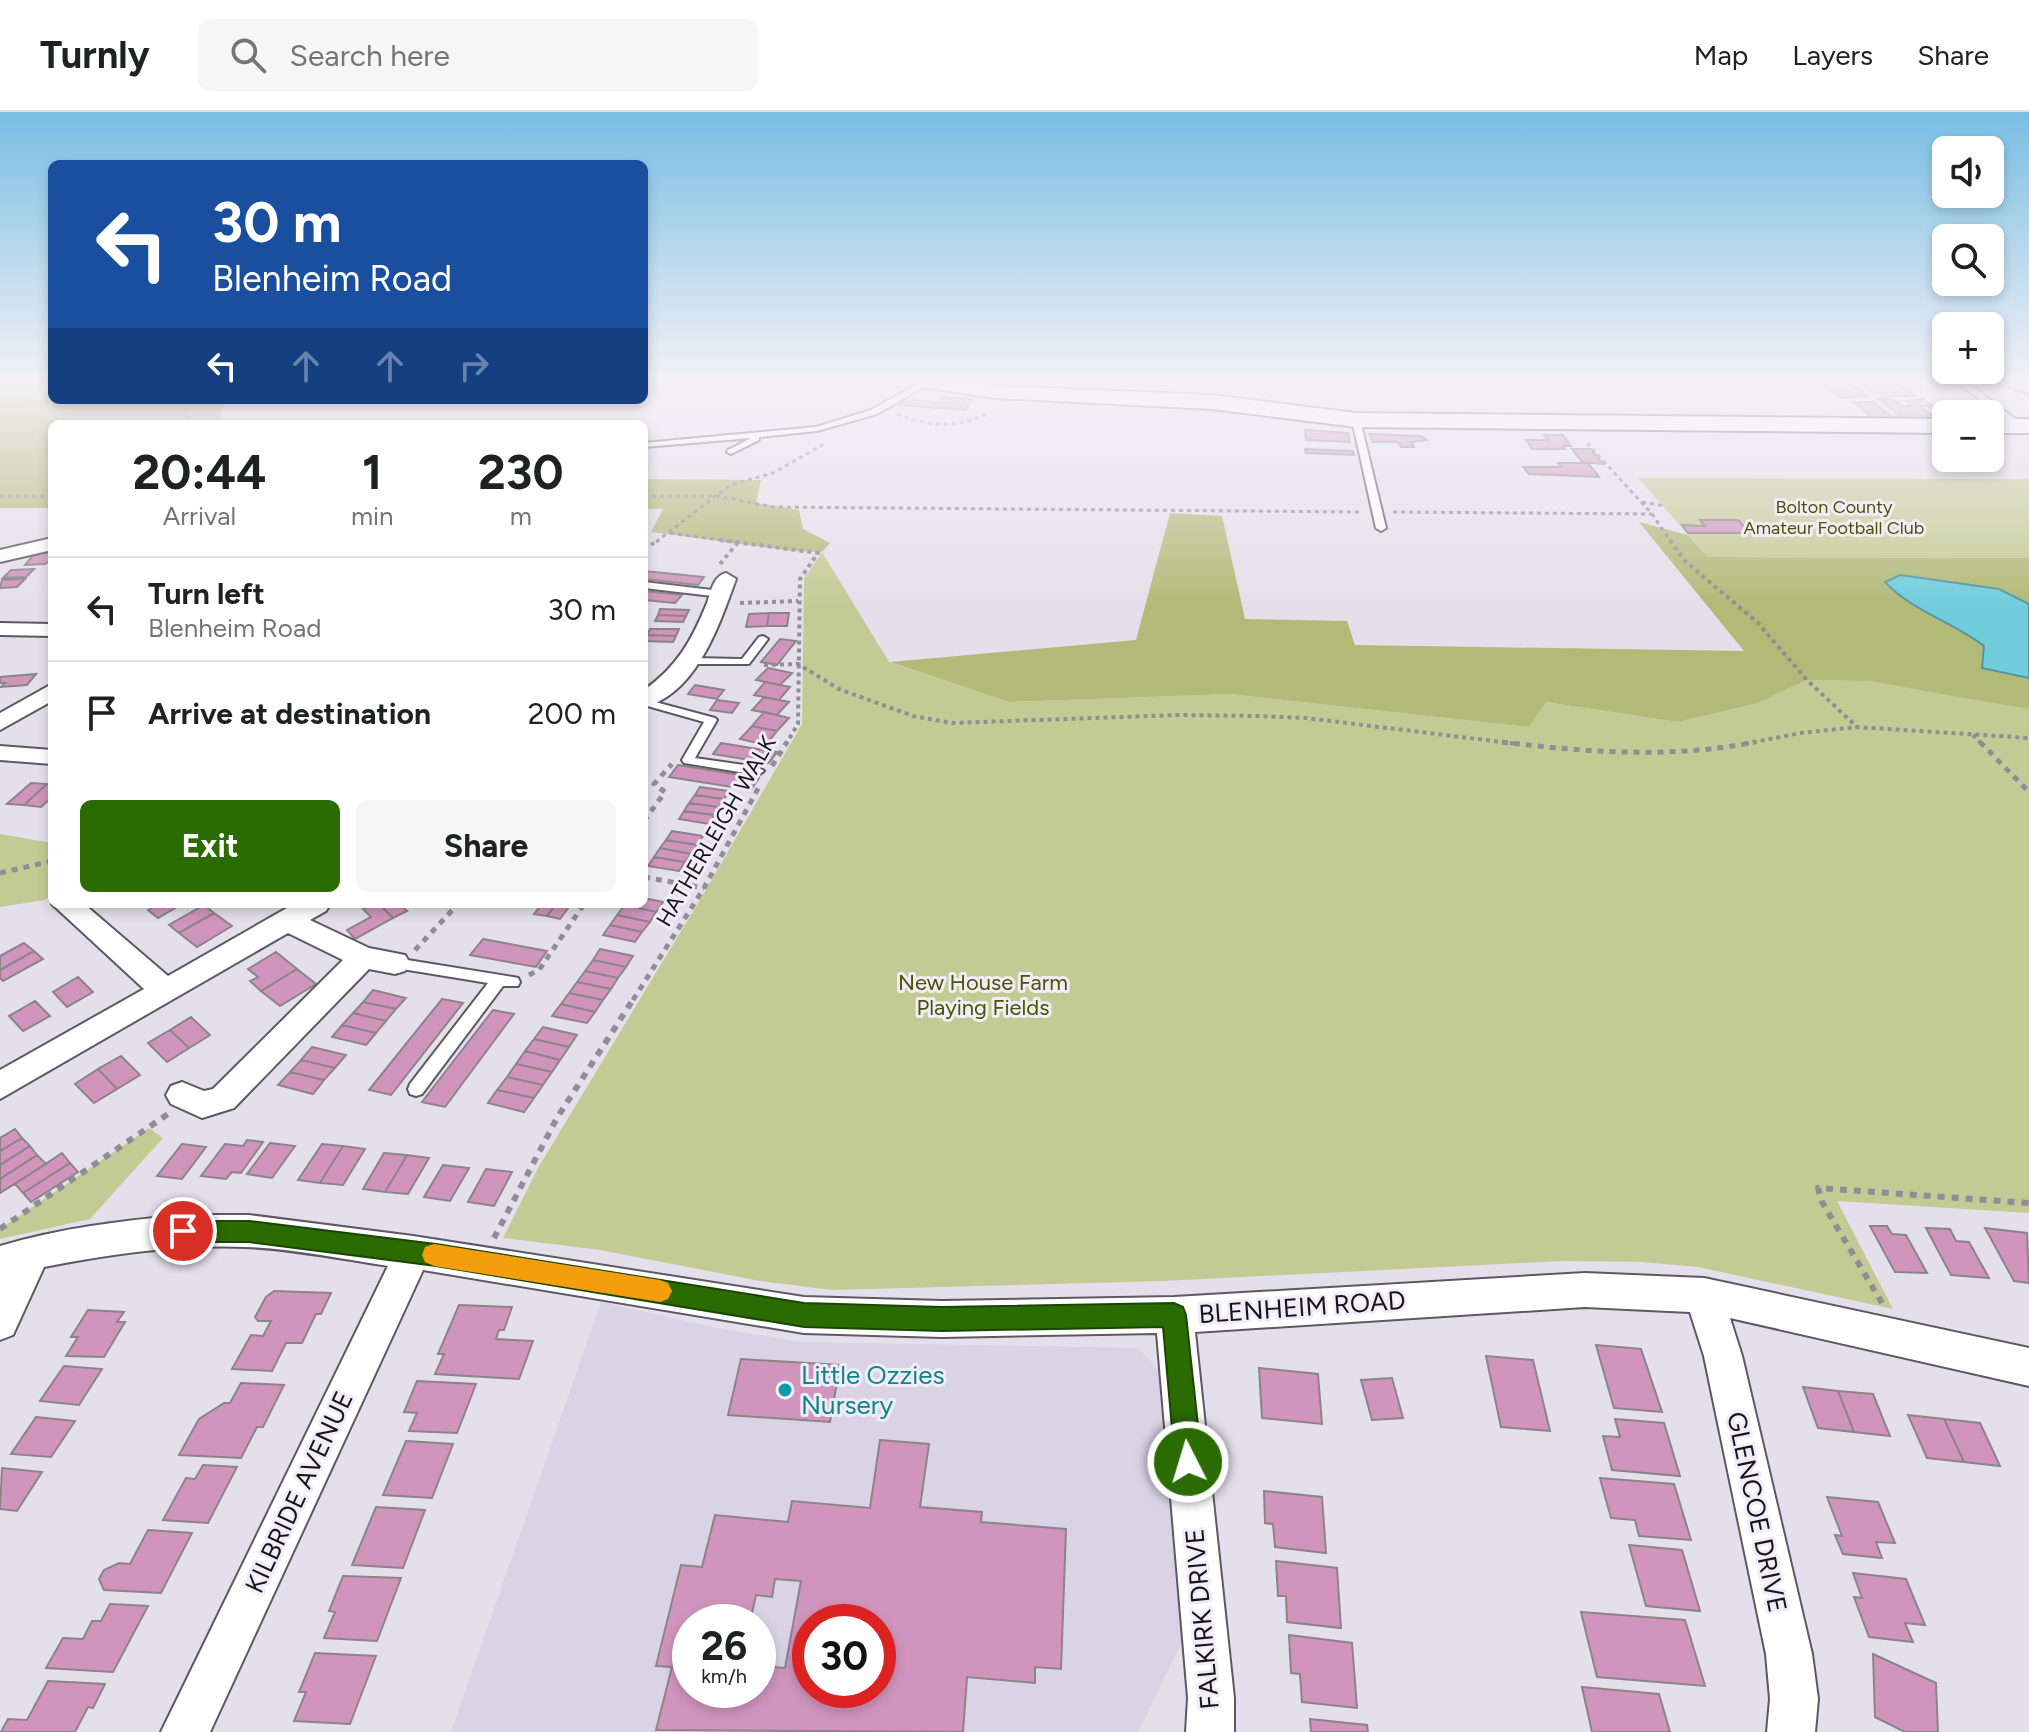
<!DOCTYPE html>
<html lang="en">
<head>
<meta charset="utf-8">
<style>
	body { margin:0; font-family:Figtree,sans-serif; background:#f6f6f6; color:#202124; height:100vh; display:flex; flex-direction:column; font-size:30px; white-space:nowrap }
	* { box-sizing:border-box; margin:0 }
	p { font-size:26px; color:#757577 }
	.icon { flex:none; width:44px; height:44px; fill:none; stroke:currentColor; stroke-width:2; stroke-linecap:round; stroke-linejoin:round }
	.map { position:relative; flex:1; overflow:hidden }
	.sheet { position:absolute; left:48px; top:308px; width:600px; height:488px; display:flex; flex-direction:column; background:#fff; border-radius:12px; box-shadow:0 4px 12px #0003 }
	.sheet>* { flex:none }
	.banner { position:absolute; left:48px; top:48px; width:600px; height:244px; border-radius:12px; box-shadow:0 4px 12px #0003; background:#1a4fa0; color:#fff; overflow:hidden }
	.controls { position:absolute; left:1932px; top:24px; display:grid; gap:16px }
	.controls a { display:grid; place-items:center; width:72px; height:72px; border-radius:12px; background:#fff; box-shadow:0 4px 12px #0003; font-size:40px }
	.speed { position:absolute; left:672px; top:1492px; display:flex; gap:16px; font-size:40px; font-weight:700; text-align:center }
	.speed>* { display:grid; place-content:center; width:104px; height:104px; border-radius:50%; background:#fff; box-shadow:0 4px 12px #0003; line-height:1 }
	.speed small { font-size:20px; font-weight:400 }
	.speed .limit { border:12px solid #d22; background:#fff; color:#111 }
	.pin { position:absolute; display:grid; place-items:center; width:68px; height:68px; color:#fff; margin:-34px; border:4px solid #fff; border-radius:50%; box-shadow:0 2px 8px #0007 }
	.me { position:absolute; width:88px; margin:-44px; rotate:355deg; stroke-linejoin:round; filter:drop-shadow(0 0 6px #0008) }
	.turn { display:flex; align-items:center; gap:28px; height:168px; padding:0 32px; font-size:36px }
	.turn .icon { width:104px; height:104px; stroke-width:2.5 }
	.turn b { display:block; font-size:56px; line-height:68px }
	.lanes { display:flex; align-items:center; height:76px; padding:0 32px; background:#0003; justify-content:center; gap:40px; direction:ltr }
	.lanes .off { opacity:.35 }
	.eta { display:flex; justify-content:space-evenly; align-items:center; height:136px; text-align:center }
	.eta b { font-size:48px; font-weight:700; line-height:56px }
	.cta { display:flex; gap:16px; margin-top:auto; padding:16px 32px }
	.cta a { flex:1; height:92px; border-radius:12px; background:#2a6c01; color:#fff; font-size:32px; font-weight:700; line-height:92px; text-align:center }
	.cta a+a { background:#f6f6f6; color:#202124 }
	ul { padding:0; list-style:none }
	li { display:flex; align-items:center; gap:24px; height:104px; padding:0 32px; border-top:2px solid #e0e0e0 }
	li div { flex:1 }
	li b { display:block; font-size:30px }
	li em { font-style:normal }
	header { display:flex; align-items:center; gap:48px; box-sizing:border-box; height:112px; padding:0 40px; background:#fff; border-bottom:2px solid #e0e0e0 }
	header strong { font-size:38px }
	nav { display:flex; gap:44px; margin-inline-start:auto; font-size:28px }
	.search { width:560px; height:72px; background:#f6f6f6; display:flex; align-items:center; gap:20px; box-sizing:border-box; padding:0 28px; border-radius:12px; color:#757577; font-size:30px }
	.map>svg:first-child { display:block }
	.built { fill:#d9d3e5; fill-rule:evenodd }
	.green { fill:#c3cb94 }
	.forest { fill:#b1ba77 }
	.water { fill:#71cddc; stroke:#5696a2; stroke-width:2 }
	.building { fill:#d195bd; stroke:#8d8389; stroke-width:2; fill-rule:evenodd }
	.lines { fill:none; stroke-linecap:round; stroke-linejoin:round }
	.service-casing { stroke:#5c5962; stroke-width:4 }
	.minor-casing { stroke:#5c5962; stroke-width:4 }
	.secondary-casing { stroke:#5c5962; stroke-width:4 }
	.path-far3 { stroke:#908d95; stroke-width:3; stroke-dasharray:4 4; stroke-linecap:butt }
	.path-far2 { stroke:#908d95; stroke-width:4; stroke-dasharray:4 4; stroke-linecap:butt }
	.path-far1 { stroke:#908d95; stroke-width:5; stroke-dasharray:6 6; stroke-linecap:butt }
	.path { stroke:#908d95; stroke-width:6; stroke-dasharray:7 7; stroke-linecap:butt }
	.service { fill:#fff; fill-rule:evenodd }
	.minor { fill:#fff; fill-rule:evenodd }
	.secondary { fill:#fff; fill-rule:evenodd }
	.route { fill:#2a6c01; stroke:#1b4601; stroke-width:2 }
	.slow { fill:#f59e0b }
	.culture-dot { fill:#0f9aa8; stroke:#f1edf8; stroke-width:3 }
	.labels { text-anchor:middle; dominant-baseline:central; stroke-width:6; stroke-linejoin:round; paint-order:stroke }
	.far-park-label { font-size:18px; fill:#4c5200; stroke:#f1edf8 }
	.street-label { font-size:22px; fill:#171519; stroke:#f1edf8 }
	.park-label { font-size:22px; fill:#4c5200; stroke:#f1edf8 }
	.near-street-label { font-size:26px; fill:#171519; stroke:#f1edf8 }
	.near-culture-label { font-size:26px; fill:#0d838f; stroke:#f1edf8; text-anchor:start }
</style>
</head>
<body>
<header>
<strong>Turnly</strong>
<div class="search"><svg class="icon" aria-label="search" viewBox="0 0 24 24"><circle cx="10" cy="10" r="6"/><path d="M15 15l6 6"/></svg>Search here</div>
<nav><a>Map</a><a>Layers</a><a>Share</a></nav>
</header>
<div class="map">
<svg width="2029" height="1620" viewBox="0 0 2029 1620">
	<rect width="100%" height="100%" fill="#e4e0eb"/>
	<path class="built" d="M601,1190L717,1216L801,1230L1138,1236L1166,1265L1185,1524L1138,1620H451ZM690,1510H758V1578H690ZM810,1510H878V1578H810Z"/>
	<path class="green" d="M0,269H52V287L0,289Z
		M1638,366L2029,367V446L1708,445Z
		M822,440L889,550L1009,590L1230,582L1528,615L1545,590L1678,610L1758,591L1807,568L1868,569L2029,596V1101L1837,1089L1893,1197L1698,1155L1641,1150L1563,1149L1164,1169L832,1178L760,1169L600,1138L503,1126L538,1056L707,776L802,612L804,467Z
		M0,722L52,731V783L45,788L0,795Z
		M149,1016L163,1026L90,1107L0,1127V1117Z"/>
	<path class="forest" d="M52,287V288H224L218,312H52V396H0V289Z
		M644,367L761,368L756,391L799,398L803,417L830,431L822,440L795,439L651,420L663,397H644Z
		M1170,401L1222,404L1245,507L1347,509L1355,533L1744,539L1639,410L1688,423L1708,445L2029,446V597L1868,569L1807,568L1758,591L1678,610L1546,590L1529,615L1230,582L1009,590L890,550L1136,528Z"/>
	<path class="water" d="M1900,463L1999,477L2029,492V566L1982,556L1984,534C1953,510 1912,499 1885,470Z"/>
	<path class="building" d="M1819,269H1846L1867,284L1841,286Z
		M1863,272L1900,273L1915,284H1887L1873,280Z
		M942,285L972,287L966,298L898,293L908,288L939,290Z
		M1878,286L1892,287L1902,294H1912L1906,289L1923,287L1932,294H1919L1937,307H1904Z
		M1853,290H1873L1896,308L1874,307Z
		M1944,291H1960L1977,302H1946L1934,294H1949Z
		M1305,318L1348,321L1350,330L1306,328Z
		M1369,322L1421,324L1427,328L1411,330L1414,335H1401L1398,330H1373Z
		M1544,323H1563L1571,334H1563L1565,337H1532L1526,328H1548Z
		M1305,337L1353,339L1354,343L1306,341Z
		M1572,337H1591L1603,352L1582,350Z
		M1558,351H1588L1599,365L1529,362L1523,355H1561Z
		M1700,408H1738L1750,421H1688L1682,413L1705,414Z
		M35,441H52V447L45,452L25,453Z
		M34,457L26,465L3,466L11,458Z
		M644,459L704,465L698,473L644,467Z
		M25,467L17,475L0,476L2,468Z
		M644,479L682,483L675,491L644,488Z
		M660,497L689,498L686,504L658,503Z
		M769,501L767,514L746,515L749,502Z
		M769,501H789L787,514H767Z
		M658,503L686,504L683,510L655,509Z
		M650,517H679L676,524L647,523Z
		M647,523L676,524L673,530L644,529Z
		M780,527L796,529L777,553L761,550Z
		M768,556L792,561L780,573L756,568Z
		M36,562L27,573L1,575L5,571H0V565Z
		M765,570L790,575L779,588L754,583Z
		M695,573L724,578L717,587L688,582Z
		M764,585L789,590L777,603L752,598Z
		M717,588L739,591L732,601L710,598Z
		M764,600L777,603L789,606L777,619L752,614Z
		M752,614L777,619L766,633L740,627Z
		M721,631L777,640L769,651L713,642Z
		M678,653L759,666L751,678L669,665Z
		M31,671L47,672L24,693L7,692Z
		M47,672L52,673V685L41,695L24,693Z
		M700,675L729,679L724,687L695,683Z
		M695,683L724,687L719,695L689,691Z
		M689,691L719,695L714,703L684,699Z
		M684,699L714,703L709,712L679,707Z
		M672,719L703,724L697,733L666,728Z
		M666,728L697,733L691,742L660,736Z
		M660,736L691,742L685,750L654,745Z
		M654,745L685,750L679,759L648,754Z
		M644,786L663,790L656,800L625,793L644,792Z
		M158,792H182L158,806L148,798Z
		M373,792H379L393,806L355,827L347,818L371,805L363,797Z
		M379,792H400L407,799L393,806Z
		M542,792H556L547,804L534,802Z
		M556,792H571L560,807L547,804Z
		M204,793L214,801L179,821L169,813Z
		M625,793L656,800L650,810L617,803Z
		M214,801L232,814L197,835L179,821Z
		M617,803L650,810L642,820L610,813Z
		M610,813L642,820L635,830L603,823Z
		M483,827L547,839L536,855L470,843Z
		M24,831L34,839L0,858V844Z
		M600,837L633,844L626,855L593,848Z
		M34,839L43,847L3,869L0,866V858Z
		M276,840L297,857L261,879L250,869L258,865L248,857Z
		M593,848L626,855L618,866L585,859Z
		M297,857L316,872L280,894L261,879Z
		M585,859L618,866L611,877L577,870Z
		M78,865L93,880L67,895L53,880Z
		M577,870L611,877L603,888L569,881Z
		M373,878L406,886L396,897L363,890Z
		M569,881L603,888L595,900L561,892Z
		M442,887L463,891L391,983L369,978Z
		M35,889L50,904L23,919L9,904Z
		M363,890L396,897L386,909L353,901Z
		M561,892L595,900L587,911L552,904Z
		M493,898L514,902L445,995L422,990Z
		M353,901L386,909L376,921L342,913Z
		M191,905L210,923L189,936L170,918Z
		M342,913L376,921L366,933L332,925Z
		M543,915L577,923L569,935L534,927Z
		M170,918L189,936L167,950L148,931Z
		M534,927L569,935L560,948L525,939Z
		M312,935L346,943L335,956L301,948Z
		M525,939L560,948L552,960L516,952Z
		M121,944L140,963L117,977L98,957Z
		M301,948L335,956L324,968L290,960Z
		M516,952L552,960L543,973L507,965Z
		M98,957L117,977L94,991L75,972Z
		M290,960L324,968L313,982L278,973Z
		M507,965L543,973L534,986L497,978Z
		M497,978L534,986L524,1000L488,991Z
		M15,1017L22,1026L0,1039V1026Z
		M22,1026L30,1034L0,1053V1039Z
		M247,1028L263,1030L241,1061L232,1060L226,1067L201,1064L225,1032L243,1034Z
		M270,1031L295,1034L272,1066L247,1062Z
		M182,1032L206,1035L182,1067L157,1064Z
		M322,1032L343,1034L320,1071L298,1068Z
		M30,1034L37,1043L0,1067V1053Z
		M343,1034L365,1037L343,1073L320,1071Z
		M62,1041L70,1051L23,1081L15,1072Z
		M384,1041L407,1043L385,1080L363,1077Z
		M37,1043L46,1052L0,1081V1067Z
		M407,1043L429,1046L408,1082L385,1080Z
		M70,1051L78,1060L31,1090L23,1081Z
		M443,1053L469,1056L450,1089L424,1085Z
		M486,1057L512,1060L494,1094L468,1090Z
		M1870,1114H1887L1892,1122L1906,1123L1927,1161L1895,1160Z
		M1926,1116L1950,1117L1956,1129L1969,1130L1989,1166L1951,1163Z
		M1985,1116L2027,1121L2029,1171L2014,1169Z
		M274,1179L331,1181L321,1202H316L302,1231H286L272,1259L232,1257L251,1223L263,1224L271,1209H258L255,1205L266,1185Z
		M459,1193L512,1195L504,1218H499L496,1227L533,1229L519,1267L435,1262L444,1242H438Z
		M88,1198L124,1200L117,1210H125L104,1245L66,1244L78,1225H71Z
		M1596,1233L1641,1237L1662,1300L1614,1296Z
		M1486,1244L1533,1248L1550,1319L1501,1315Z
		M741,1247L840,1253L830,1310L728,1303Z
		M64,1254L102,1257L79,1293L40,1289Z
		M1259,1256L1318,1262L1322,1312L1262,1306Z
		M1392,1266L1403,1306L1372,1308L1361,1268Z
		M417,1269L476,1272L457,1321L409,1319L417,1301L404,1300Z
		M241,1271L284,1273L263,1315H257L241,1346L179,1343L199,1307L224,1291H230Z
		M1803,1275L1838,1279L1854,1320L1818,1316Z
		M1838,1279L1873,1282L1890,1324L1854,1320Z
		M1908,1303L1944,1307L1964,1350L1927,1346Z
		M36,1305L75,1309L51,1345L11,1342Z
		M1615,1307L1664,1311L1680,1364L1612,1358L1603,1324L1620,1325Z
		M1944,1307L1980,1311L2000,1354L1964,1350Z
		M880,1328L929,1332L920,1395L982,1400L981,1410L1066,1417L1061,1557L1035,1555V1571L967,1565L963,1620L656,1618L672,1555L656,1554L681,1453L702,1455L715,1403L788,1410L792,1389L870,1396ZM775,1467L801,1469L785,1556L758,1554L762,1535H758V1578H690V1510H750L756,1483L772,1485ZM810,1510H878V1578H810Z
		M406,1329L453,1332L432,1386L383,1383Z
		M203,1353L237,1355L208,1411L163,1408L186,1366L195,1367Z
		M2,1356L42,1360L17,1399L0,1397Z
		M1600,1366L1674,1372L1691,1428L1639,1424L1635,1408L1611,1406Z
		M1264,1379L1322,1385L1326,1441L1275,1435L1273,1412L1265,1411Z
		M1827,1385L1878,1390L1895,1431L1876,1430L1882,1446L1843,1442L1835,1423L1842,1424Z
		M376,1395L425,1398L403,1456L352,1453Z
		M148,1418L192,1421L161,1481L104,1478L99,1467L104,1458L119,1451L130,1452Z
		M1629,1433L1682,1438L1700,1499L1646,1494Z
		M1276,1449L1337,1456L1341,1516L1287,1510L1286,1484H1278Z
		M1853,1461L1906,1467L1925,1513L1905,1511L1913,1530L1869,1525L1854,1485L1862,1486Z
		M343,1464L401,1466L377,1529L324,1526L335,1500L329,1499Z
		M110,1492L148,1494L113,1560L46,1556L63,1526L83,1527L92,1509H101Z
		M1581,1500L1685,1508L1705,1574L1597,1565Z
		M1289,1523L1352,1531L1357,1596L1302,1590L1300,1562L1291,1561Z
		M315,1541L376,1544L350,1612L294,1609L306,1580H299Z
		M1873,1542L1936,1571L1938,1620H1905L1875,1605Z
		M48,1569L105,1572L93,1596L88,1595L75,1620H1L8,1607L27,1608Z
		M1582,1575L1659,1582L1670,1620H1592Z
		M1310,1607L1367,1613L1368,1620H1311Z"/>
	<g class="lines">
		<defs>
			<path id="service" d="M923,269L930,271L877,302L817,319L759,325V328L731,342L727,340L728,338L751,326L644,335V331L816,315L871,298Z
				M1956,269H1965L2022,312V316H2016Z
				M1356,306L1360,308L1386,416L1381,419L1376,416L1352,308Z
				M644,470L721,479L726,482L721,485L644,476Z
				M763,524L768,527L749,552H692L687,549L692,546L742,547L759,525Z
				M644,587L715,606L717,608L695,646L758,655L764,659L758,663L684,651L682,648L704,610L644,593Z
				M395,846L513,865L518,866L520,870L518,874H503L422,982L416,984L410,982L408,977L410,972L488,871L390,855L388,851L390,847Z"/>
			<path id="minor" d="M1998,269L2029,272V281L2000,272Z
				M52,426V438L0,450V438Z
				M726,461L736,467C720,511 697,582 644,595V578C677,555 692,528 707,491C711,480 713,464 726,461Z
				M0,511L52,512V524L0,523Z
				M52,572V589L0,618V601Z
				M0,634L52,638V652L0,648Z
				M52,792H84L168,864L294,792H330L326,799L310,808L369,836L405,843L410,851L405,859L395,862L369,857L234,996L202,1006L171,992L166,983L171,974L182,970L204,979L213,977L343,848L288,821L0,987V958L144,877Z
				M183,1103H249L413,1124L804,1185L942,1189L1174,1185L1585,1161L1704,1166L2029,1236V1274L1730,1206L1742,1244L1812,1542L1818,1587L1815,1620H1767L1770,1587L1766,1542L1704,1244L1690,1200L1585,1195L1195,1220L1234,1586V1620H1186L1188,1586L1157,1221L942,1225L804,1221L423,1158L210,1620H161L388,1154C341,1147 293,1137 247,1135C178,1132 111,1142 44,1155L13,1223L0,1228V1134C60,1116 121,1109 183,1103Z"/>
			<path id="secondary" d="M912,269H964L995,274L1212,283L1356,301L1946,307V321L1356,315L1212,297L995,286L923,275Z
				M1990,307H2029V321H1990Z"/>
		</defs>
		<use href="#service" class="service-casing"/>
		<use href="#minor" class="minor-casing"/>
		<use href="#secondary" class="secondary-casing"/>
		<path class="path-far3" d="M185,288L187,307L198,312
			M897,302C929,315 956,316 987,302
			M1587,331L1652,402L1671,430
			M0,384H52
			M644,384H718L773,395L1363,400
			M1642,390L1665,394
			M1393,400L1652,402
			M670,421L735,430
			M656,430L730,373L773,361L824,332"/>
		<path class="path-far2" d="M720,428L818,441L800,467L798,612L786,632
			M1670,428L1685,449L1758,511L1807,568L1857,615L2029,626
			M644,437L659,428
			M720,452L739,429
			M740,491L798,489
			M764,553L798,552L839,577L913,604L952,611L1178,603L1257,604L1306,606L1518,632
			M1973,623L1982,632
			M1745,632L1800,621L1857,615"/>
		<path class="path-far1" d="M1502,630C1586,640 1671,647 1755,630
			M1980,630L2029,680
			M772,654L787,630
			M644,709L665,680L654,672L672,652
			M0,761L52,749
			M644,765L704,776
			M415,838L458,792
			M529,863L539,858L584,792
			M633,888L704,776L760,673"/>
		<path class="path" d="M0,1117L168,1002
			M494,1126L557,1006L634,886
			M1882,1191L1822,1090L1818,1076L2029,1091"/>
		<use href="#service" class="service"/>
		<use href="#minor" class="minor"/>
		<use href="#secondary" class="secondary"/>
	</g>
	<linearGradient id="sky" x2="0" y2="1"><stop stop-color="#78bee3"/><stop offset="0.54" stop-color="#f3f1f6"/><stop offset="1" stop-color="#f3f1f6" stop-opacity="0"/></linearGradient>
	<rect width="2029" height="496" fill="url(#sky)"/>
	<path class="route" d="M183,1109H249L436,1132L804,1191L942,1195L1174,1191L1183,1195L1186,1203L1202,1350L1198,1360L1188,1364L1179,1360L1175,1350L1163,1215L942,1219L804,1215L436,1154L249,1130H183L174,1127L171,1119L174,1112Z"/>
	<path class="slow" d="M434,1132L660,1168L668,1171L672,1179L668,1187L660,1190L434,1154L425,1150L422,1143L425,1135Z"/>
	<circle class="culture-dot" cx="785" cy="1278" r="8"/>
	<g class="labels">
		<g class="far-park-label">
			<text x="1834" y="395">Bolton County<tspan x="1834" dy="21">Amateur Football Club</tspan></text>
		</g>
		<g class="street-label">
			<text transform="translate(716 719) rotate(-60)">HATHERLEIGH WALK</text>
		</g>
		<g class="park-label">
			<text x="983" y="870">New House Farm<tspan x="983" dy="25">Playing Fields</tspan></text>
		</g>
		<g class="near-street-label">
			<text transform="translate(1302 1195) rotate(-4)">BLENHEIM ROAD</text>
			<text transform="translate(299 1380) rotate(-65)">KILBRIDE AVENUE</text>
			<text transform="translate(1757 1400) rotate(78)">GLENCOE DRIVE</text>
			<text transform="translate(1202 1507) rotate(-95)">FALKIRK DRIVE</text>
		</g>
		<g class="near-culture-label">
			<text x="801" y="1263">Little Ozzies<tspan x="801" dy="30">Nursery</tspan></text>
		</g>
	</g>
</svg>
<div class="controls">
<a><svg class="icon" aria-label="sound" viewBox="0 0 24 24"><path d="M4 9h4l5-4v14l-5-4H4zM17 9q2 3 0 6"/></svg></a>
<a><svg class="icon" aria-label="search" viewBox="0 0 24 24"><circle cx="10" cy="10" r="6"/><path d="M15 15l6 6"/></svg></a>
<a>+</a>
<a>−</a>
</div>
<div class="speed"><div>26<small>km/h</small></div><div class="limit">30</div></div>
<div class="pin" style="left:183px;top:1119px;background:#d93025"><svg class="icon" aria-label="arrive" viewBox="0 0 24 24"><path d="M6 21V4h12l-3 4 3 4H6"/></svg></div>
<svg class="me" style="left:1188px;top:1350px" viewBox="-20 -20 40 40"><circle r="17" fill="#2a6c01" stroke="#fff" stroke-width="3"/><path d="M0-11L8 9 0 5-8 9z" fill="#fff"/></svg>
<div class="banner">
<div class="turn"><svg class="icon" aria-label="left" viewBox="0 0 24 24"><path d="M17 20v-9H6M10 6l-5 5 5 5"/></svg><div><b>30 m</b>Blenheim Road</div></div>
<div class="lanes"><svg class="icon" aria-label="left" viewBox="0 0 24 24"><path d="M17 20v-9H6M10 6l-5 5 5 5"/></svg><svg class="icon off" aria-label="ahead" viewBox="0 0 24 24"><path d="M12 20V5M6 11l6-6 6 6"/></svg><svg class="icon off" aria-label="ahead" viewBox="0 0 24 24"><path d="M12 20V5M6 11l6-6 6 6"/></svg><svg class="icon off" aria-label="right" viewBox="0 0 24 24"><path d="M7 20v-9h11M14 6l5 5-5 5"/></svg></div>
</div>
<section class="sheet">
<div class="eta">
<div><b>20:44</b><p>Arrival</p></div>
<div><b>1</b><p>min</p></div>
<div><b>230</b><p>m</p></div>
</div>
<ul>
<li><svg class="icon" aria-label="left" viewBox="0 0 24 24"><path d="M17 20v-9H6M10 6l-5 5 5 5"/></svg><div><b>Turn left</b><p>Blenheim Road</p></div><em>30 m</em></li>
<li><svg class="icon" aria-label="arrive" viewBox="0 0 24 24"><path d="M6 21V4h12l-3 4 3 4H6"/></svg><div><b>Arrive at destination</b></div><em>200 m</em></li>
</ul>
<div class="cta"><a>Exit</a><a>Share</a></div>
</section>
</div>
</body>
</html>
